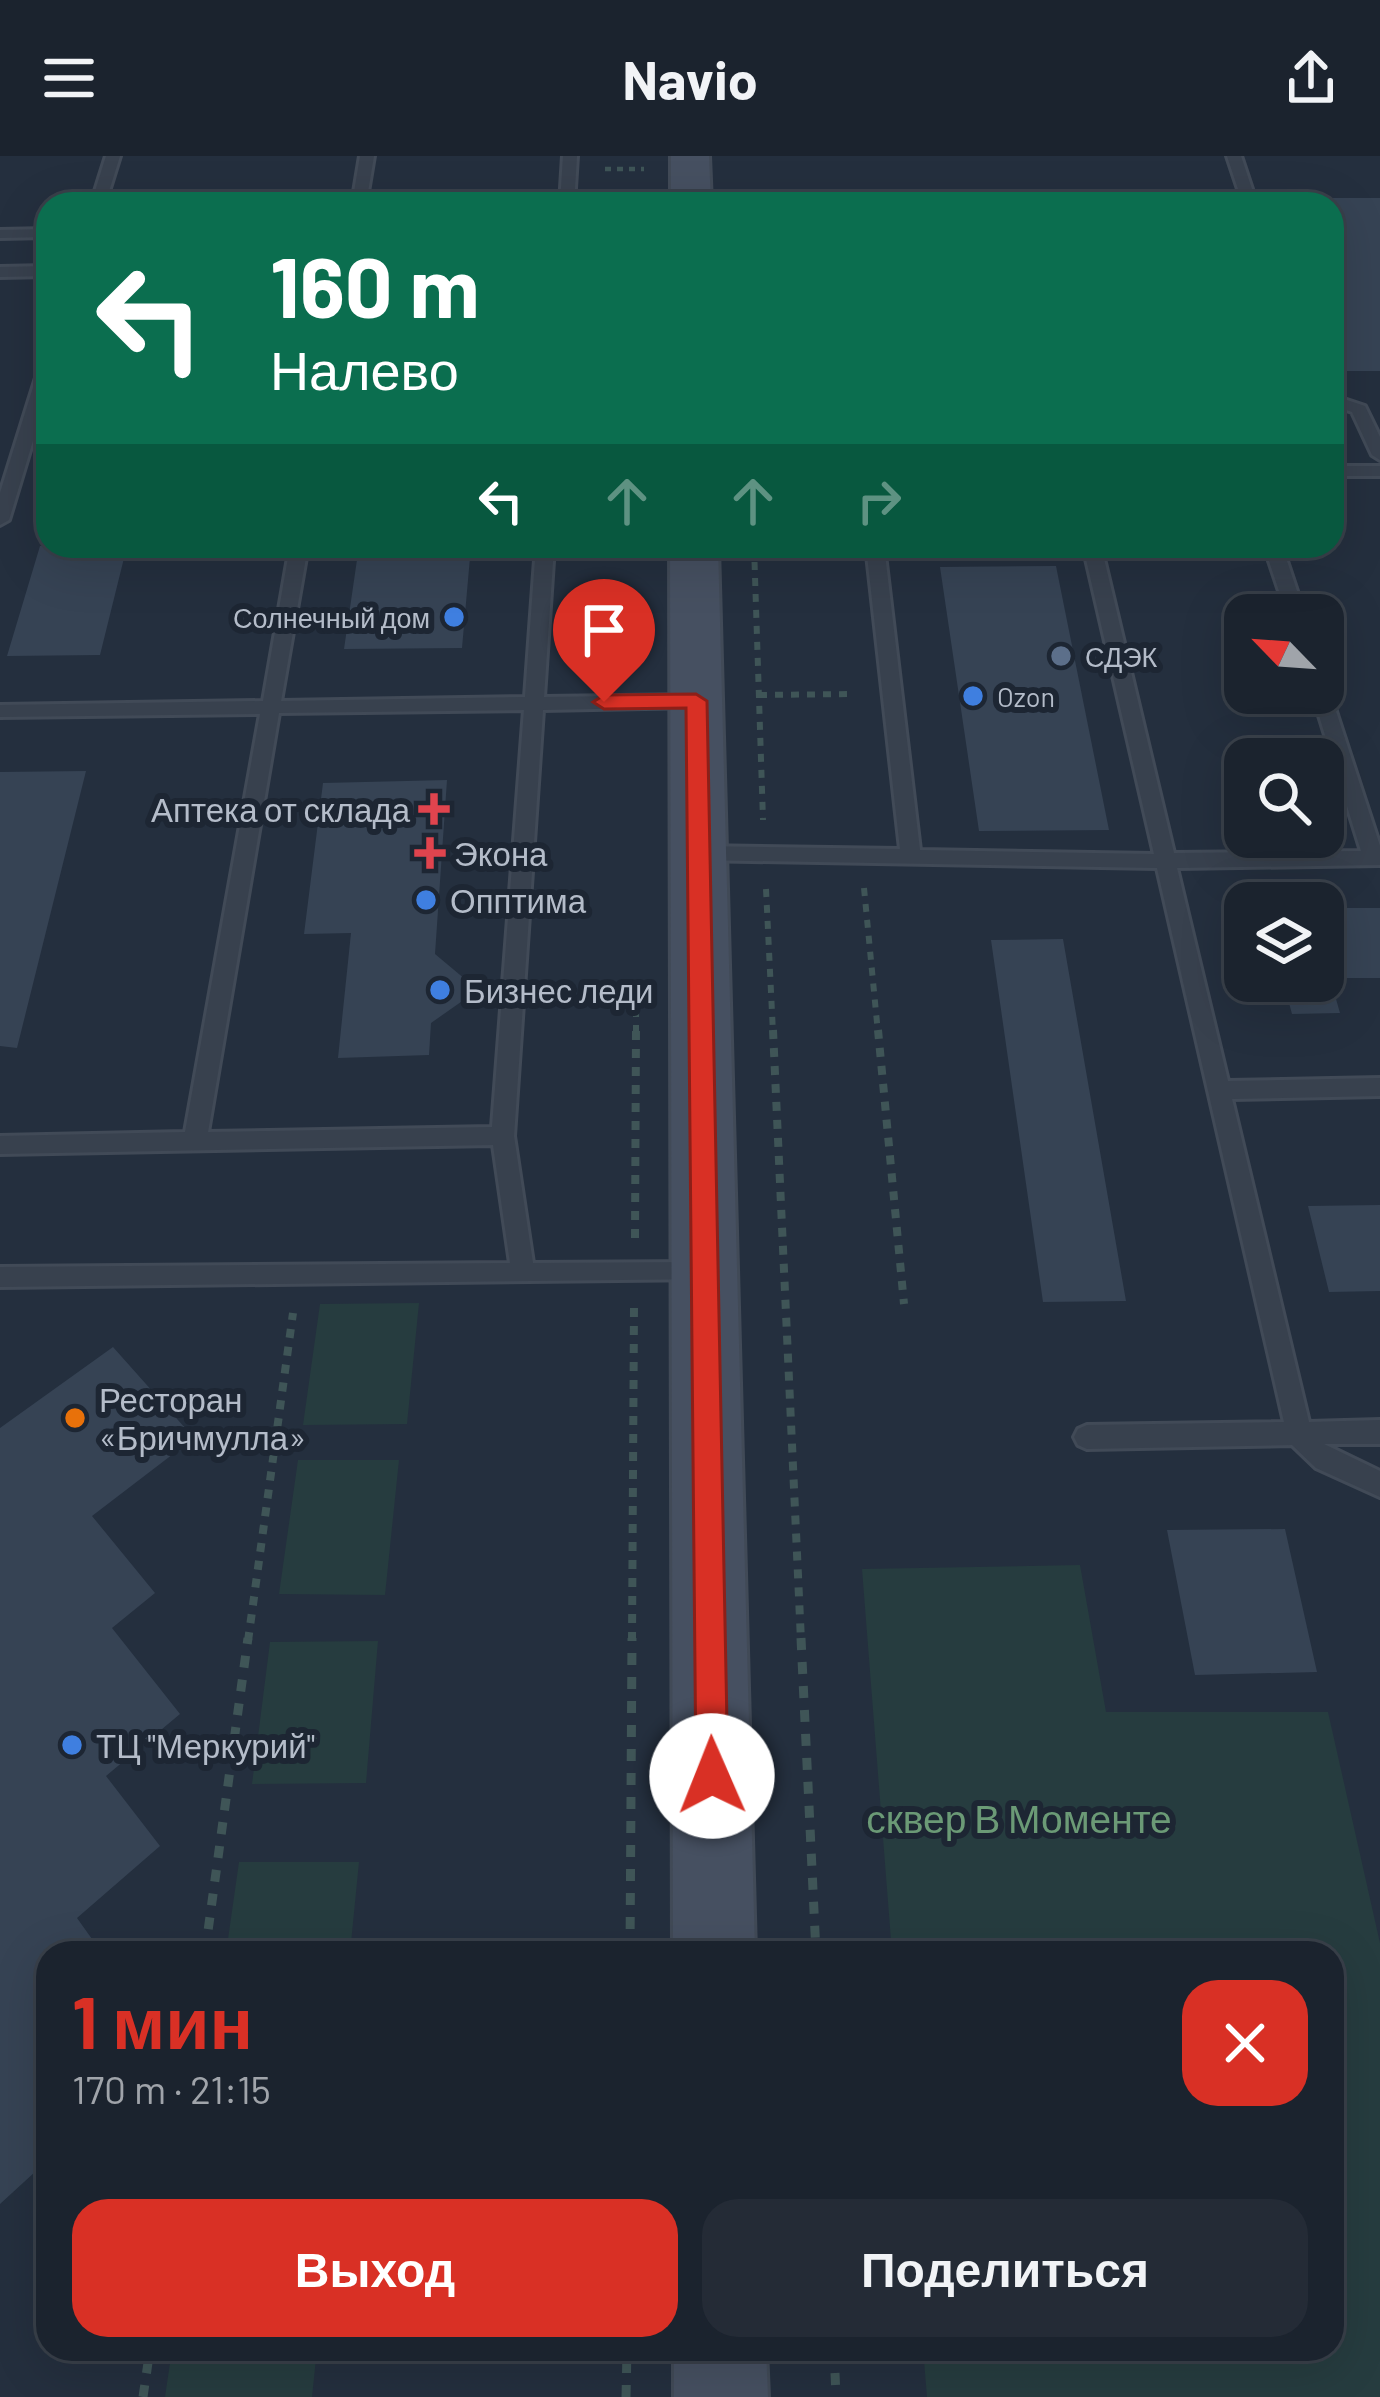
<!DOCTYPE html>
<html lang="ru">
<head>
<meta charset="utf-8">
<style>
	body { margin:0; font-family:Barlow,sans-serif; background:#242b36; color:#f1f3f6; height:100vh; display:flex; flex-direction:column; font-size:45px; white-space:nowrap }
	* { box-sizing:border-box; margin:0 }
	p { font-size:39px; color:#a0a4aa }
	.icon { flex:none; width:66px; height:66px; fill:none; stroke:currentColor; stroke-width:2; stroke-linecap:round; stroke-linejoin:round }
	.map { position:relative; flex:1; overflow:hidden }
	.panel { position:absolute; left:36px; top:1785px; width:1308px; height:420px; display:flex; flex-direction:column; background:#1b232e; border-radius:36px; box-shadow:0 12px 48px #0002,0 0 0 3px #39404a }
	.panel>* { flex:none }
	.hud { position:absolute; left:36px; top:36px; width:1308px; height:366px; border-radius:36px; box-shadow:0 12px 48px #0002,0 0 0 3px #39404a; background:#0b6e4f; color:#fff; overflow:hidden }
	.needle { width:78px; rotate:295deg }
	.controls { position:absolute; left:1224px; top:438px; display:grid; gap:24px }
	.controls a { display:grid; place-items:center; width:120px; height:120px; border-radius:24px; background:#1b232e; box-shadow:0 12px 48px #0002,0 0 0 3px #39404a; font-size:60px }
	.pin { position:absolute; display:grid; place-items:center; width:102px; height:102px; color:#fff; margin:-123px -51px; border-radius:50% 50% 50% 0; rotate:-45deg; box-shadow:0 0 12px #0007 }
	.pin .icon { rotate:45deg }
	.me { position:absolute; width:132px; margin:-66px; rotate:359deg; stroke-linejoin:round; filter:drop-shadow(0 0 9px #0008) }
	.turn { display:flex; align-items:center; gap:42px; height:252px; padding:0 36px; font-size:54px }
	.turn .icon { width:156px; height:156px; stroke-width:2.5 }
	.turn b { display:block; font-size:84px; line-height:102px }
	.lanes { display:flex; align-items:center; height:114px; padding:0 36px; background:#0003; justify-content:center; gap:60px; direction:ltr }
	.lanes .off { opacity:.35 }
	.round { display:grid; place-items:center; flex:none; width:126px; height:126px; border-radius:36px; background:#242b36 }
	.head { display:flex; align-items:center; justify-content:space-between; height:204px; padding:0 36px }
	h1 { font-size:72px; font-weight:700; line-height:90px; color:#d93025 }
	.primary-button { display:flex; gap:24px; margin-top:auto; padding:24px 36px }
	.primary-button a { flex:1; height:138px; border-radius:36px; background:#d93025; color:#fff; font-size:48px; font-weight:700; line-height:138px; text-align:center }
	.primary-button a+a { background:#242b36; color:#f1f3f6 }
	header { display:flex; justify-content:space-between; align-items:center; height:156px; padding:0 36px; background:#1b232e; font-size:54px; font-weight:700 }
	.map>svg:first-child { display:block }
	.green { fill:#263c3f }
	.building { fill:#364354 }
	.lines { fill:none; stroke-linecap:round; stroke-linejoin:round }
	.lane-casing { stroke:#414a57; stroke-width:6 }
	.secondary-casing { stroke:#414a57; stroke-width:6 }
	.path-far3 { stroke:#3f5557; stroke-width:4.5; stroke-dasharray:6 6; stroke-linecap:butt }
	.path-far2 { stroke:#3f5557; stroke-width:6; stroke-dasharray:8 8; stroke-linecap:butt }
	.path-far1 { stroke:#3f5557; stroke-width:8; stroke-dasharray:9 9; stroke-linecap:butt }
	.path { stroke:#3f5557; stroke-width:9; stroke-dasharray:12 12; stroke-linecap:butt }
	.lane { fill:#38414e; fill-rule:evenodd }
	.secondary { fill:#465061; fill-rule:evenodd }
	.route { fill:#d93025; stroke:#8d1f18; stroke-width:3 }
	.shop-dot { fill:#3f7fe0; stroke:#1d2633; stroke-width:4.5 }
	.service-dot { fill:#5c6f8a; stroke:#1d2633; stroke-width:4.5 }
	.health-dot { fill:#e0444e; stroke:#1d2633; stroke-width:4.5 }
	.food-dot { fill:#e8710a; stroke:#1d2633; stroke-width:4.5 }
	.labels { text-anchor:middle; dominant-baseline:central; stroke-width:12; stroke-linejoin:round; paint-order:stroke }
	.far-poi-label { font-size:27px; fill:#b4bcc9; stroke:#1d2633; text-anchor:start }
	.poi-label { font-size:33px; fill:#b4bcc9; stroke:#1d2633; text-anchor:start }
	.near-park-label { font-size:39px; fill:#6b9a76; stroke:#1d2633 }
</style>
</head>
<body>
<header><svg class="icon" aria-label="menu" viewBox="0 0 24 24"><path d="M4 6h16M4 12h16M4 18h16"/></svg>Navio<svg class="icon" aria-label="share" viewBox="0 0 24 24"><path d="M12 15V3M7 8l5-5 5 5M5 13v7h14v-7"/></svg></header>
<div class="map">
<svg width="1380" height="2241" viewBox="0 0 1380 2241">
	<rect width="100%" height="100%" fill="#242f3e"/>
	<path class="green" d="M419,1147L407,1268L303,1269L320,1148Z
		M298,1304H399L385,1439L279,1438Z
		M1080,1409L1106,1556H1328L1380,1787V2241H927L923,2193H1332V1797H892L862,1413Z
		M378,1485L366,1627L252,1628L270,1486Z
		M239,1706H359L350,1797H226Z
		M172,2193H317L312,2241H165Z"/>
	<path class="building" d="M1332,42H1380V215H1332Z
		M40,390H127L100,499L7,500Z
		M359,390H471L462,492L344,493Z
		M1056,410L1109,674L979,675L940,411Z
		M86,615L17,892L0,890V616Z
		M447,624L435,798L478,834L431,867L429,899L338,902L351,777L304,778L323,627Z
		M1323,752H1380V822H1330L1340,857L1292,858L1283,825H1323Z
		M1063,783L1126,1145L1043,1146L991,784Z
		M1380,1049V1135L1329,1136L1308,1050Z
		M113,1191L194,1282L92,1360L155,1437L112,1472L180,1558L106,1620L160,1690L77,1762L102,1797H48V1900L33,1913L48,1935V2004L0,2048V1272Z
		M1285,1373L1317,1516L1195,1519L1167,1374Z"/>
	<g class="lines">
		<defs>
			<path id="lane" d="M106,0H120L105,48H91Z
				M360,0H374L366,48H352Z
				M563,0H577L574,48H560Z
				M1227,0H1241L1257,48H1243Z
				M48,73V81L0,82V74Z
				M48,110V120L0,121V111Z
				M48,204V235L9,364L0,369V337L40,209Z
				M1332,239L1365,250L1380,281V304L1372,299L1352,256L1332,249Z
				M1332,310H1380V320H1332Z
				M290,390H308L281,545L525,541L536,390H554L544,541L696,539L705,545L696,551L543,554L514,980L533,1107L700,1106L708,1109L712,1116L708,1123L0,1131V1111L510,1107L493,989L0,998V980L185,976L260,558L0,561V549L263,545ZM524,554L492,971L208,976L279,557Z
				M866,390H884L920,694L1154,698L1083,390H1101L1174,697L1361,695L1312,537H1323V531L1330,537L1380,690V709L1177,712L1228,925L1380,922V940L1232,943L1309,1266L1380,1264V1288H1324L1380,1315V1341L1316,1312L1292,1289L1087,1293L1078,1289L1074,1281L1078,1273L1087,1269L1284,1266L1157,712L698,704L688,697L698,690L900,693Z
				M1264,390H1282L1305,459H1287Z"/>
			<path id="secondary" d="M671,0H709L711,48H671Z
				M670,390H718L755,1797H673Z
				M674,2193H766L768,2241H674Z"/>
		</defs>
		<use href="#lane" class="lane-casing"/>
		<use href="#secondary" class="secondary-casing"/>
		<path class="path-far3" d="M605,13H644"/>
		<path class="path-far2" d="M754,390L763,664
			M759,539L853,538
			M864,732L878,877
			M766,733L773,877
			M636,877V839"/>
		<path class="path-far1" d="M773,874L801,1485
			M878,874L904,1148
			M635,1082L636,874
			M248,1485L293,1157
			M632,1485L634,1151"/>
		<path class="path" d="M801,1482L816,1797
			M205,1797L248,1482
			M630,1797L632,1482
			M834,2193L836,2241
			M143,2241L150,2193
			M626,2241L627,2193"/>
		<use href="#lane" class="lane"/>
		<use href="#secondary" class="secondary"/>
	</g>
	<path class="route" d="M696,538L707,545L728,1620L723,1631L712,1636L700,1631L696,1620L686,552L604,553L593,546L604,539Z"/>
	<g class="shop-dot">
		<circle cx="454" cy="461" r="12"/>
		<circle cx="973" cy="540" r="12"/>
		<circle cx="426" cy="744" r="12"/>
		<circle cx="440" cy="834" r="12"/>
		<circle cx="72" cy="1589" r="12"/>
	</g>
	<circle class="service-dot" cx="1061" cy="500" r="12"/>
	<g class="health-dot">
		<path d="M428 635h12v12h12v12h-12v12h-12v-12h-12v-12h12z"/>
		<path d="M424 679h12v12h12v12h-12v12h-12v-12h-12v-12h12z"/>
	</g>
	<circle class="food-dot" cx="75" cy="1262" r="12"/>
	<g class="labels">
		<g class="far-poi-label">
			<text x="430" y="461" text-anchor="end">Солнечный дом</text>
			<text x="1085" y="500">СДЭК</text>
			<text x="997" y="540">Ozon</text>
		</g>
		<g class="poi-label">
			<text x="410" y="653" text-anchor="end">Аптека от склада</text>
			<text x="454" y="697">Экона</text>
			<text x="450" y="744">Опптима</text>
			<text x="464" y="834">Бизнес леди</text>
			<text x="99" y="1243">Ресторан<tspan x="99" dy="38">«Бричмулла»</tspan></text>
			<text x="96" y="1589">ТЦ "Меркурий"</text>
		</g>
		<g class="near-park-label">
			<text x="1019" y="1661">сквер В Моменте</text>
		</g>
	</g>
</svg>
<div class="controls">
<a><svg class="needle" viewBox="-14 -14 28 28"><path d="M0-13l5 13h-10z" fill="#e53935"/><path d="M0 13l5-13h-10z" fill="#a0a4aa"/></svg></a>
<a><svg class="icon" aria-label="search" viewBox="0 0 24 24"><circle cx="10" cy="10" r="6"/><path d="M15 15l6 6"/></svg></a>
<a><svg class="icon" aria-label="layers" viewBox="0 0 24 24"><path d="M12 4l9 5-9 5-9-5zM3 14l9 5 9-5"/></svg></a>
</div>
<div class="pin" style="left:604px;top:546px;background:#d93025"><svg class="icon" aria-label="arrive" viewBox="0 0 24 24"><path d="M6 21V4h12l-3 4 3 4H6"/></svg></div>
<svg class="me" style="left:712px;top:1620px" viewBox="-20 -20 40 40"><circle r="19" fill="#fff"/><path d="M0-13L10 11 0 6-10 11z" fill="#d93025"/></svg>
<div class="hud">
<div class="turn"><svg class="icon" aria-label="left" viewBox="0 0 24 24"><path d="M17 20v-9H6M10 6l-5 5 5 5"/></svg><div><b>160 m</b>Налево</div></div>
<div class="lanes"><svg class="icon" aria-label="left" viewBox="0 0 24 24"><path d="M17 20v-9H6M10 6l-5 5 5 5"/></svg><svg class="icon off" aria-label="ahead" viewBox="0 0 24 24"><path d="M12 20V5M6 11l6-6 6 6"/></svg><svg class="icon off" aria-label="ahead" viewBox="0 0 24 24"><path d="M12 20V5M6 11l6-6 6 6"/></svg><svg class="icon off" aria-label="right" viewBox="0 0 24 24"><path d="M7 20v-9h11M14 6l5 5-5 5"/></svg></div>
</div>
<section class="panel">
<div class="head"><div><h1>1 мин</h1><p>170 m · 21:15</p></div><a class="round" style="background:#d93025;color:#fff"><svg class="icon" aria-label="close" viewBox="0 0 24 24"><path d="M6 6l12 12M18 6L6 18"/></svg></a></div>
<div class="primary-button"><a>Выход</a><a>Поделиться</a></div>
</section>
</div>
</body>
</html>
